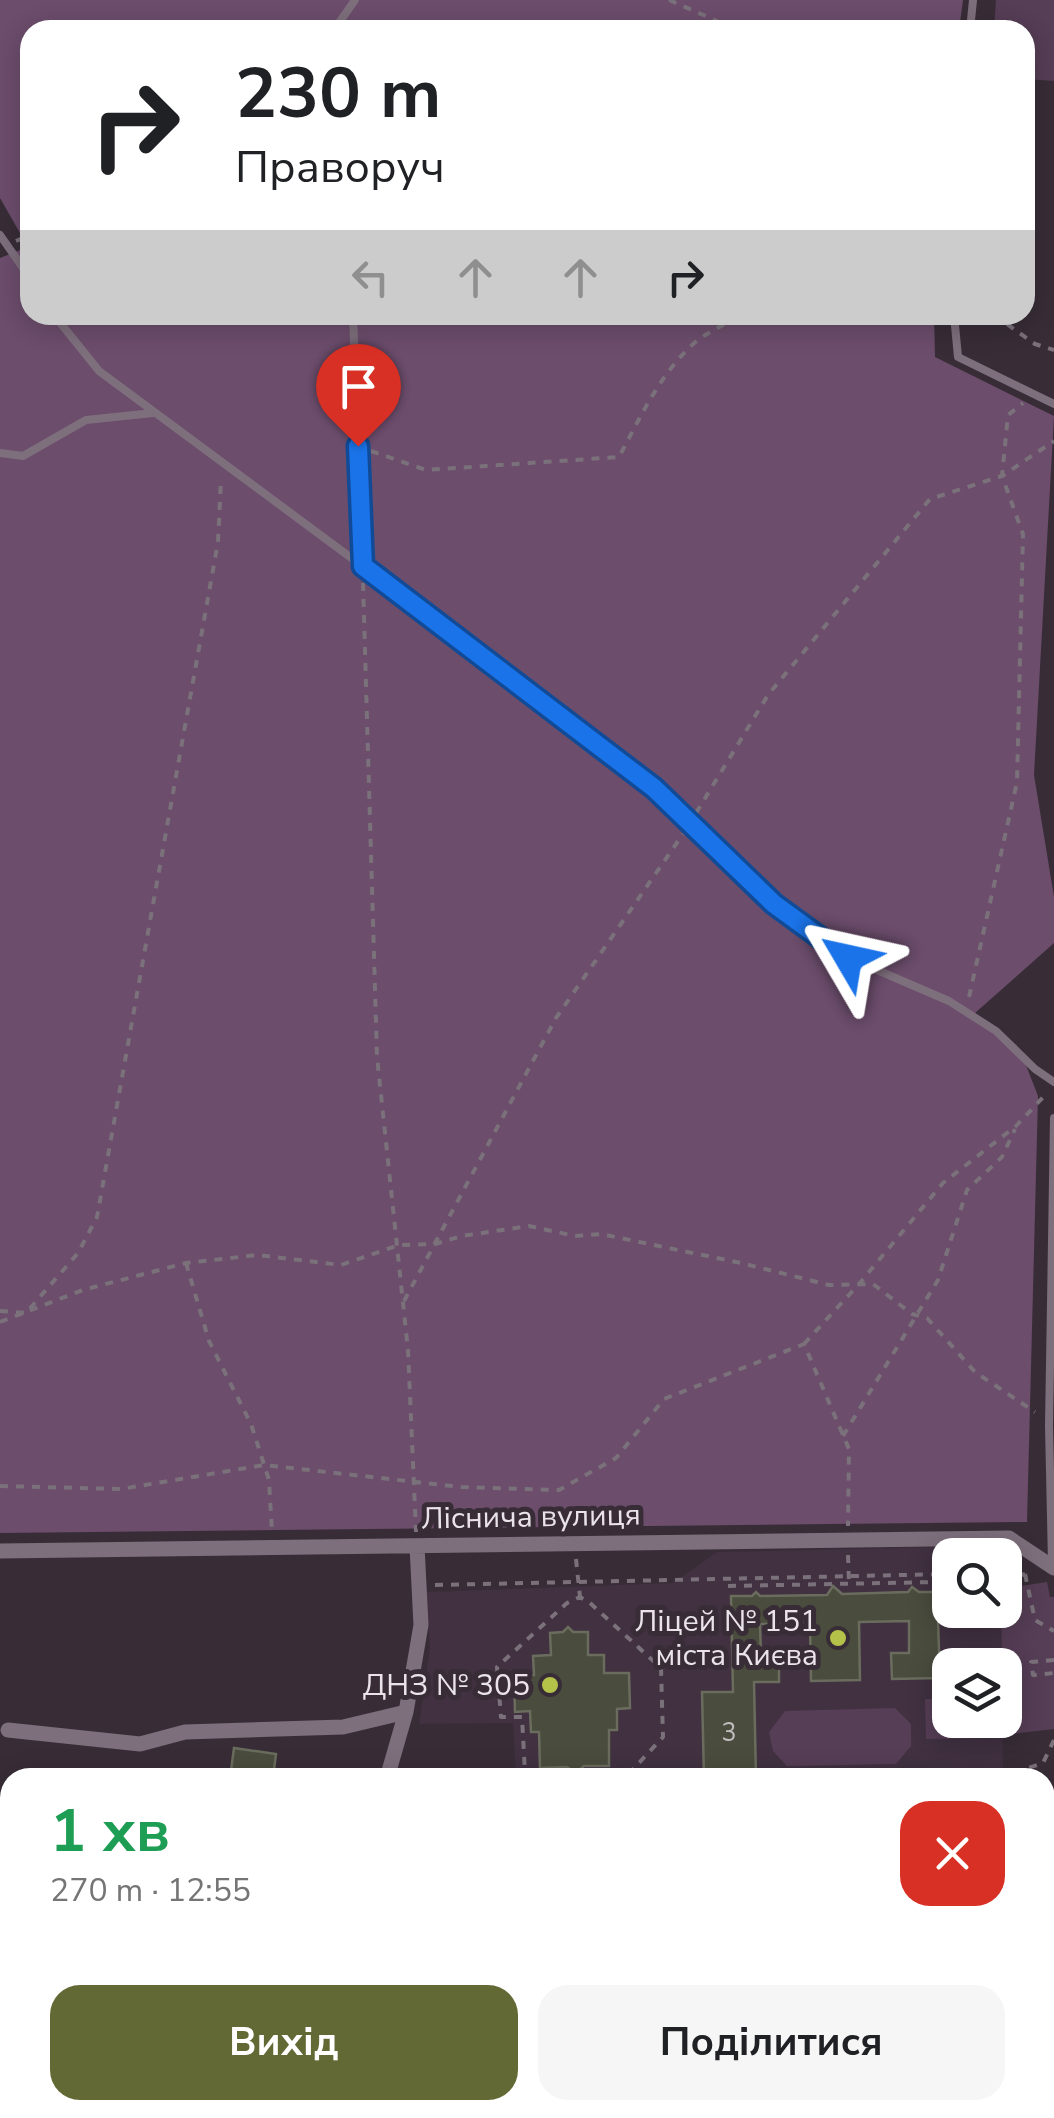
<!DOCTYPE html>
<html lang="uk">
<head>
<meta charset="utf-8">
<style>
	body { margin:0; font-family:"Nunito Sans",sans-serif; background:#f6f6f6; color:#202124; height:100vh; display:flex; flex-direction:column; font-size:38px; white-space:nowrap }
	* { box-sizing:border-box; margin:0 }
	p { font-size:32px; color:#757577 }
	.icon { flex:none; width:55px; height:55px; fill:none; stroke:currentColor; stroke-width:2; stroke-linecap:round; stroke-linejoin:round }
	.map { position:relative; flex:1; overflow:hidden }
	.side { position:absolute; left:0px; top:1768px; width:1055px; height:352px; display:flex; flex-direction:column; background:#fff; border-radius:30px 30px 0 0; box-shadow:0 5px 25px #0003 }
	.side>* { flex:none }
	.guide { position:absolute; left:20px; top:20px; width:1015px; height:305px; border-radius:30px; box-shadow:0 5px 25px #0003; background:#fff; color:#202124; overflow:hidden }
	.controls { position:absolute; left:932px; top:1538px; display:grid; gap:20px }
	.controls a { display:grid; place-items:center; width:90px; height:90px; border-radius:20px; background:#fff; box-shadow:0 5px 25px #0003; font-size:50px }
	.pin { position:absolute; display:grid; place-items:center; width:85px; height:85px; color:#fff; margin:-102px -42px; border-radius:50% 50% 50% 0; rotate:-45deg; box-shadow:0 0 10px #0007 }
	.pin .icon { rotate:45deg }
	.me { position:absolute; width:110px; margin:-55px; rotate:306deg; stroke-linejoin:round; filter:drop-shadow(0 0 8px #0008) }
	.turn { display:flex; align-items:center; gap:35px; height:210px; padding:0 50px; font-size:45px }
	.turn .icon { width:130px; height:130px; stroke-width:2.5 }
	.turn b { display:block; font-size:70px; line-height:85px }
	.lanes { display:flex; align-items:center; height:95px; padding:0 50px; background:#0003; justify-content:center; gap:50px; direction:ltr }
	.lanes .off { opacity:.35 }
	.round { display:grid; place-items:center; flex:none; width:105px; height:105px; border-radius:30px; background:#f6f6f6 }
	.summary { display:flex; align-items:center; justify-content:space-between; height:170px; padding:0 50px }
	h1 { font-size:60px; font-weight:700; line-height:75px; color:#1e9e55 }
	.primary-button { display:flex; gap:20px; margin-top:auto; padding:20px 50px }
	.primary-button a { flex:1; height:115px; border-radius:30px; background:#636935; color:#fff; font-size:40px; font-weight:700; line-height:115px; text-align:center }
	.primary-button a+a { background:#f6f6f6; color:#202124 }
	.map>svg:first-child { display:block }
	.built { fill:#413141 }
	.green { fill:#563e56 }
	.forest { fill:#6c4d6c }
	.building { fill:#4a4c3e; stroke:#6a6d5d; stroke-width:2.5 }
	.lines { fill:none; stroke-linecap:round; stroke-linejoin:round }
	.path { stroke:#7a717a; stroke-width:4; stroke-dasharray:8 8; stroke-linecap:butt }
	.service { stroke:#7e6f7d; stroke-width:8 }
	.minor { stroke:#7e6f7d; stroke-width:15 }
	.route-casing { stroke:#114b97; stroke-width:25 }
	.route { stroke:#1a73e8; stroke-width:18 }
	.poi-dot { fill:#b5c249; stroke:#382d37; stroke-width:4 }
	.labels { text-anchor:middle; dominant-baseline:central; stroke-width:10; stroke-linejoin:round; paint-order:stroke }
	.number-label { font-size:25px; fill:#c2bdbf }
	.street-label { font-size:30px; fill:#eae3ea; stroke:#382d37 }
	.poi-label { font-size:30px; fill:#eae3ea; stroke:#382d37; text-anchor:end }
</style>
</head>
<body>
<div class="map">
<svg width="1054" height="2118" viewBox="0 0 1054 2118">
	<rect width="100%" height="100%" fill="#382d37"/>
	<path class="built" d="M989,1546L997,1555H950V1610H1001L1002,1665H950V1720H1002L1003,1768L987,1777H516L513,1723L419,1724L430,1647L426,1592L673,1583L717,1552Z"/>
	<path class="green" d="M996,0H1054V81L1025,79V30H994Z
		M1047,1582L1050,1597H1054V1729L1002,1735L1005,1665H1002L1001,1610H1005V1592L1014,1587Z
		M925,1699H950V1720H989V1738L926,1739Z
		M895,1708L911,1724V1746L896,1764L787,1766L773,1751L769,1732L785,1711Z"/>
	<path class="forest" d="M0,0H963L959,30H30V315H934L935,357L1054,416L1034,775L1054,897V943L975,1013L1024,1060L1038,1096L1027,1522L0,1533V258L28,247L0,198Z"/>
	<path class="building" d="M833,1586L842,1594L908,1592L912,1587L919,1592H937L940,1678L892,1679L891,1653H909V1621L859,1622L860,1680L811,1681L810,1623L760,1624L761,1657L779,1656V1682H754L756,1778H704L702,1692H733L731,1596H752L756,1592L760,1596L827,1595Z
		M568,1627L573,1632H588V1655H604V1673H629L630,1708L617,1709V1730H609V1766H584L576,1773L567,1767L540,1768L539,1732H531L530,1711L515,1712L514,1676L534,1675L533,1656L551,1655L550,1633L563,1632Z
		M234,1748L276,1754L273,1778H230Z"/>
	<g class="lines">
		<path class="path" d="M669,0L717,21L721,30
			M16,241L30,235
			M994,315L1035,344L1054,350
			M371,451L426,470L619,457C640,418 659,376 692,345C706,332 723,327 738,315
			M363,583L377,1057L408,1350L416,1532
			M696,813L768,695L930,499L1002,476L1054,441
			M969,997L1017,782L1023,534L1002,476L1008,415L1023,403
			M186,1263L209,1341L251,1424L269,1480L272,1532
			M404,1301L556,1018L683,834
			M0,1311L26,1313L78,1253L97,1217L218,542L221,479
			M0,1322L83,1290L186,1263L257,1255L341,1265L399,1245L435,1244L462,1236L529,1226L575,1236L601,1234L741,1263L829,1285L873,1284L912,1314L927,1318L975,1372L1035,1412
			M804,1344L859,1284L943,1183L1016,1126L1047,1093
			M843,1436L938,1280L967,1190L1002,1157L1015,1129
			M0,1486L121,1489L264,1465L461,1487L559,1490L616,1458L664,1399L804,1344L849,1449L848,1526
			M848,1555L849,1583
			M576,1559L580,1597
			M1025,1574L1035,1620L1054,1631
			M1005,1578L1025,1574
			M435,1585L950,1574
			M728,1586L938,1582
			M1054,1660L1031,1662L1033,1675L1054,1673
			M531,1778L525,1773L522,1717H501L497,1667L567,1603L580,1597L590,1603L661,1668L663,1737L625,1778
			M999,1778L1043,1763L1054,1740"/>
		<path class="service" d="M334,30L355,0
			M970,30L973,0
			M0,235L30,278
			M54,315L99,371L512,677L653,788L774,905L849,958L949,1001L996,1031L1035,1069L1054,1082
			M353,315L363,565
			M954,315L958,357L1054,404
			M0,453L23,456L86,420L153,413
			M1052,1563L1049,1426L1054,1118
			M0,1948L10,1950
			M839,2110L840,2118"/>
		<path class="minor" d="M0,1551L1009,1538L1054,1568
			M8,1730L140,1744L185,1732L343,1727L406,1712
			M387,1778L406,1712L421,1625L417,1546
			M0,2093L10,2095
			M76,2110L114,2118
			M354,2110L359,2118
			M282,2118L300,2110"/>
	</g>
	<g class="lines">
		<defs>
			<path id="route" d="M358,446L363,566L654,788L774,904L848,958"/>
		</defs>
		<use href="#route" class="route-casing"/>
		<use href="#route" class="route"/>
	</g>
	<g class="poi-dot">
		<circle cx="838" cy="1638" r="10"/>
		<circle cx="550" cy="1685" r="10"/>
	</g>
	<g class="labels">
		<g class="number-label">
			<text x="729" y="1733">3</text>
		</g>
		<g class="street-label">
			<text transform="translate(531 1517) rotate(-1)">Ліснича вулиця</text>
		</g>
		<g class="poi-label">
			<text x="818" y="1621">Ліцей № 151<tspan x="818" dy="34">міста Києва</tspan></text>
			<text x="530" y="1685">ДНЗ № 305</text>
		</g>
	</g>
</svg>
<div class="controls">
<a><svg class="icon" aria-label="search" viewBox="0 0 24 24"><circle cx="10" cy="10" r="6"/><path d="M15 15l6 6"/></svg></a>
<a><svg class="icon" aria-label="layers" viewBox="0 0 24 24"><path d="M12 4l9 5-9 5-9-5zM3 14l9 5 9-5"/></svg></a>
</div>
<div class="pin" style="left:358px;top:446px;background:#d93025"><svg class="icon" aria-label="arrive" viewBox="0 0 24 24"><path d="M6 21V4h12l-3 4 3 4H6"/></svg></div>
<svg class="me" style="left:848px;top:958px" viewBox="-20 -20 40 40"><path d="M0-17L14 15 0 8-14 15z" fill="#1a73e8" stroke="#fff" stroke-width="4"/></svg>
<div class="guide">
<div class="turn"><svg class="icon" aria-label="right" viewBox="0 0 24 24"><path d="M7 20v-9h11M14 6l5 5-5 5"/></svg><div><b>230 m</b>Праворуч</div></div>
<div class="lanes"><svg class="icon off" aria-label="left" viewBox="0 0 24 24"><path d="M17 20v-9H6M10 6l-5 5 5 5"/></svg><svg class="icon off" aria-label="ahead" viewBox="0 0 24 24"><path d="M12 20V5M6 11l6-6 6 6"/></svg><svg class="icon off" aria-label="ahead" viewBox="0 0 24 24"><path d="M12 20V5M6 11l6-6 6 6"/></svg><svg class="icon" aria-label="right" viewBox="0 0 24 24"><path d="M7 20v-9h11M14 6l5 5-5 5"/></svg></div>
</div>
<section class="side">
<div class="summary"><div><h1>1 хв</h1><p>270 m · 12:55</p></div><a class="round" style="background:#d93025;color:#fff"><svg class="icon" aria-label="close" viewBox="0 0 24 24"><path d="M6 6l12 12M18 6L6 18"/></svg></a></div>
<div class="primary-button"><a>Вихід</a><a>Поділитися</a></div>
</section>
</div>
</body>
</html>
